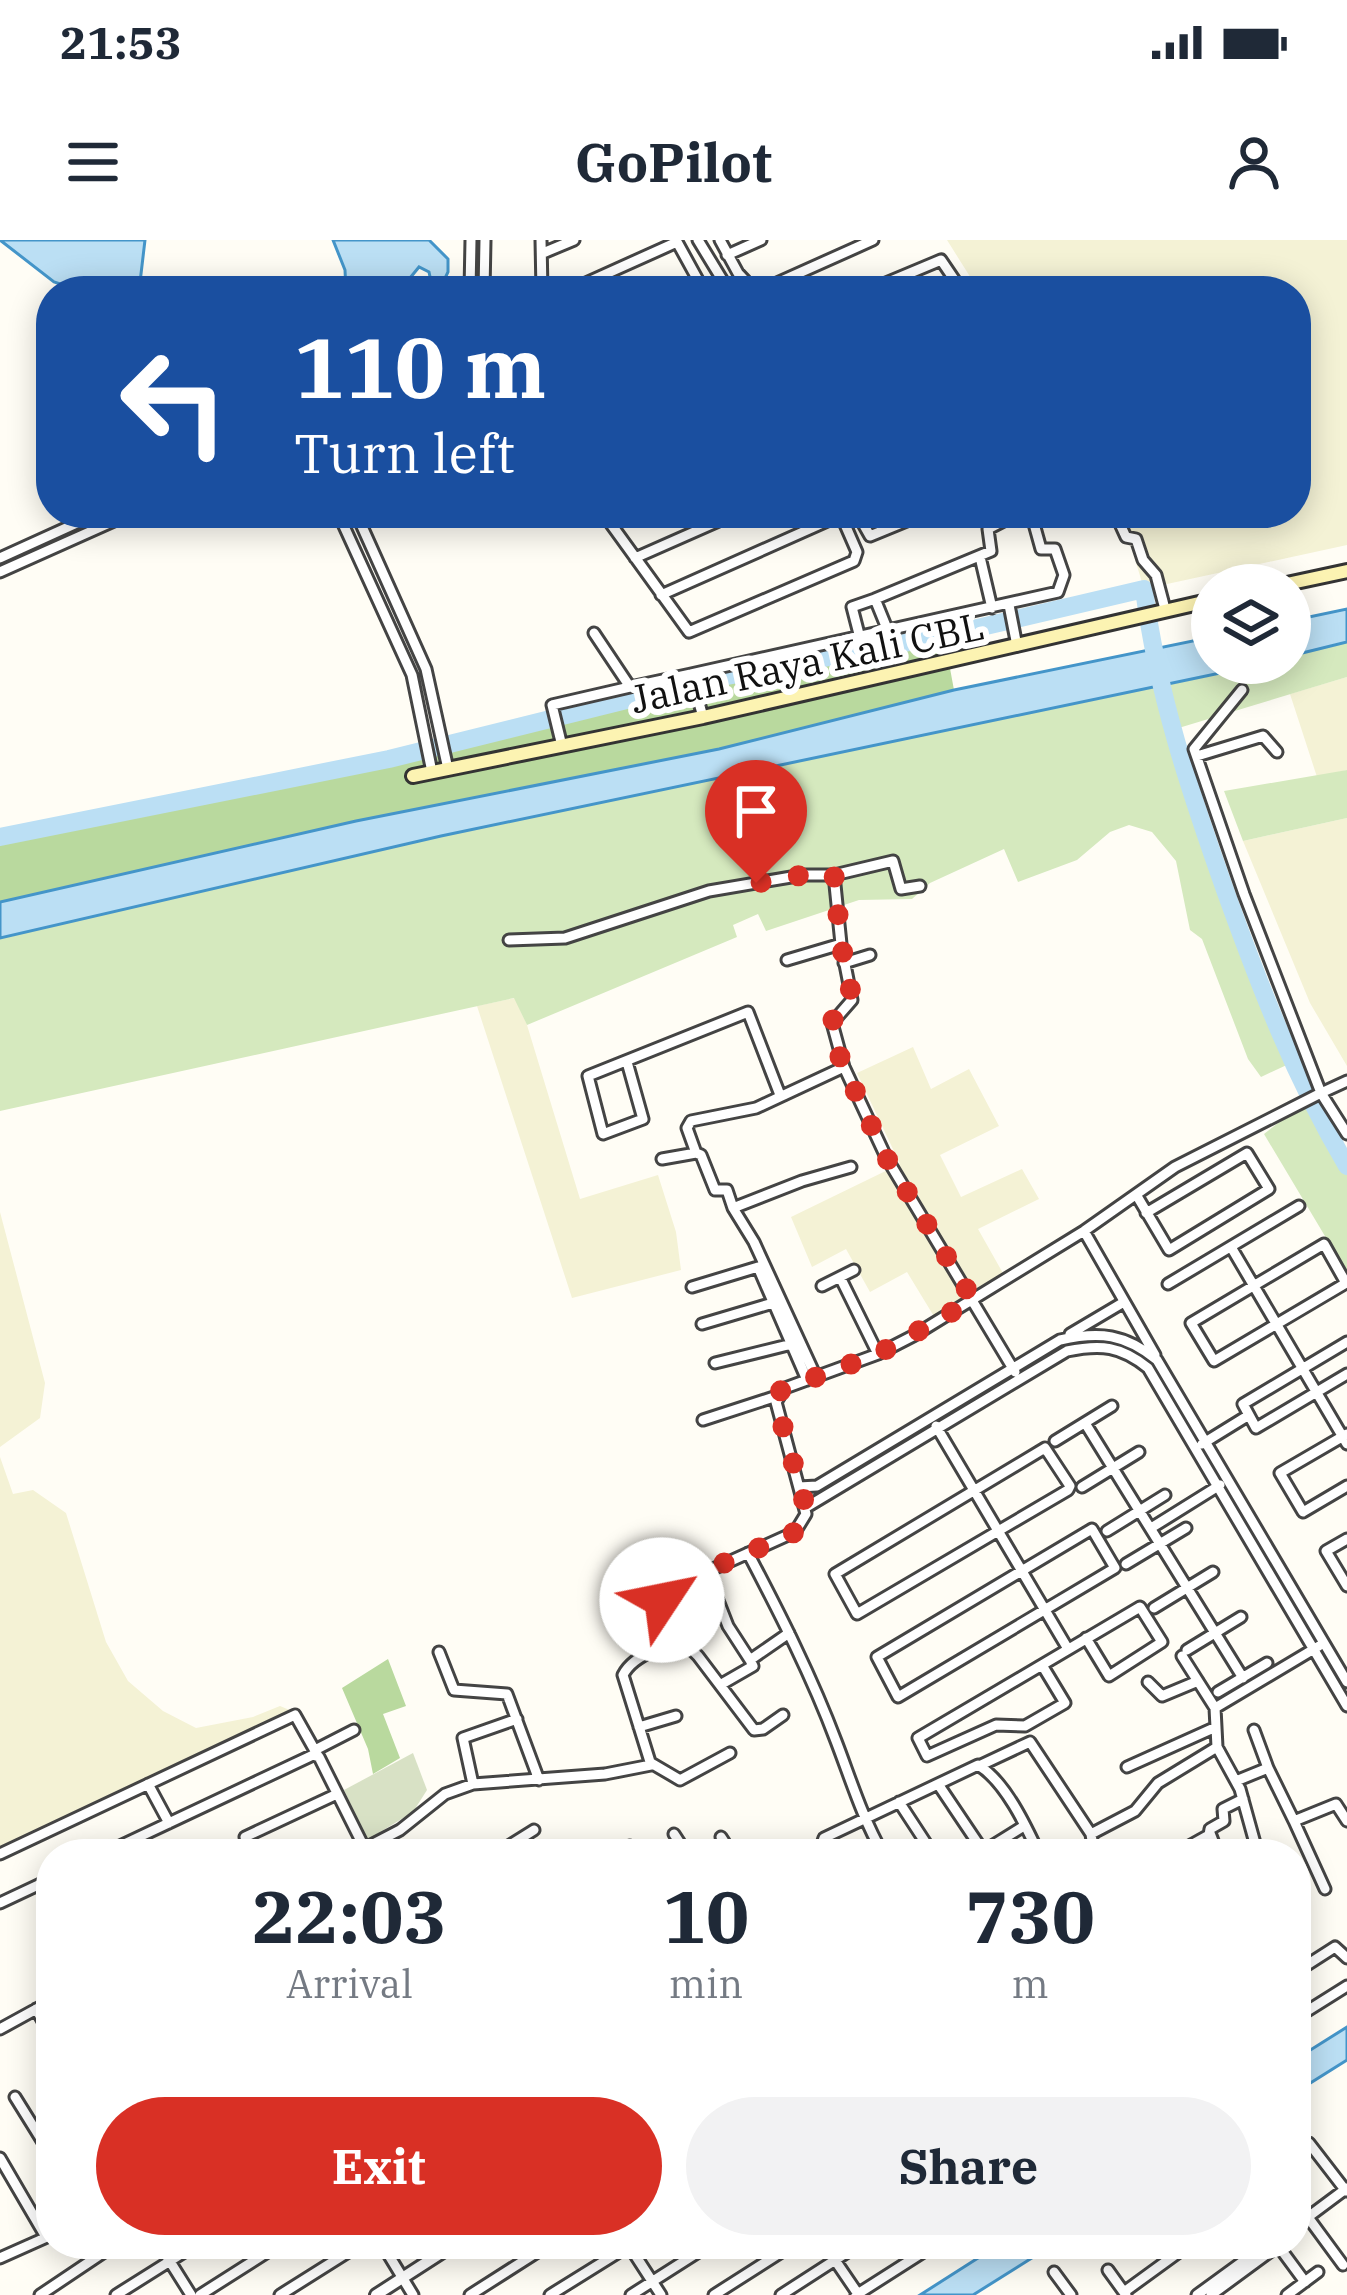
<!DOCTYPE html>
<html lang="en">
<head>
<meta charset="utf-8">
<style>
	body { margin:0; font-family:"IBM Plex Serif",serif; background:#f2f2f3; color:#1f2937; height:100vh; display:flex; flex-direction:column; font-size:45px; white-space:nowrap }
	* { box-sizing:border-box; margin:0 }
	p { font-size:39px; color:#747a83 }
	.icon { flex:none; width:66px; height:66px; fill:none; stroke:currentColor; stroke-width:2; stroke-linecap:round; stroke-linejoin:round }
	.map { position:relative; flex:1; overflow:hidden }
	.details { position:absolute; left:36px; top:1599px; width:1275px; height:420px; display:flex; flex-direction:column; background:#fff; border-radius:48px; box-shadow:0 6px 30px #0003 }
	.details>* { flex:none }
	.hud { position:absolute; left:36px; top:36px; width:1275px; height:252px; border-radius:48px; box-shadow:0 6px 30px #0003; background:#1a4fa0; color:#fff; overflow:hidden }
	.buttons { position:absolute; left:1191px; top:324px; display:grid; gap:24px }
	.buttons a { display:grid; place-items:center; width:120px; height:120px; border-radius:50%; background:#fff; box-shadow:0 6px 30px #0003; font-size:60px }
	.pin { position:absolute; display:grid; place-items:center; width:102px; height:102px; color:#fff; margin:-123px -51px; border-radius:50% 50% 50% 0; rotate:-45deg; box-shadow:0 0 12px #0007 }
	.pin .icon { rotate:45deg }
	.me { position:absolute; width:132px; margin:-66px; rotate:56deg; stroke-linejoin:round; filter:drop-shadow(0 0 9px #0008) }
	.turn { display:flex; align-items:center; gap:42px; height:252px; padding:0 60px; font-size:54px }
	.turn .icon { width:156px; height:156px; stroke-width:2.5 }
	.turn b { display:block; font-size:84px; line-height:102px }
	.eta { display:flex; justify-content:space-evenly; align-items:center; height:204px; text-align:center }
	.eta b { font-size:72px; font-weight:800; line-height:84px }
	.button { display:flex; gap:24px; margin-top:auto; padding:24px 60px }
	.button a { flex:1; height:138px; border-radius:72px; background:#d93025; color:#fff; font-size:48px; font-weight:800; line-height:138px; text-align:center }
	.button a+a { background:#f2f2f3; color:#1f2937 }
	.status { display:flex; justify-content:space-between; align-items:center; height:84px; padding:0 60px; background:#fff; direction:ltr }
	.status svg { height:33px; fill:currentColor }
	header { display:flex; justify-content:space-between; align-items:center; height:156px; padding:0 60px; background:#fff; font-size:54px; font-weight:800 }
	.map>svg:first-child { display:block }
	.farmland { fill:#f4f2d5 }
	.green { fill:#d5e9be }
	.forest { fill:#b9d99e }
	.cemetery { fill:#d8e1c5 }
	.water { fill:#bbdff4; stroke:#4495c9; stroke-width:3 }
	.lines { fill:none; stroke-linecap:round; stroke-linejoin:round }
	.river { stroke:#bbdff4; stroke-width:18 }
	.minor-casing { stroke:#444; stroke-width:15 }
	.tertiary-casing { stroke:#444; stroke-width:16 }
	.secondary-casing { stroke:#333; stroke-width:18 }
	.minor { stroke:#fff; stroke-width:9 }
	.tertiary { stroke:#fff; stroke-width:10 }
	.secondary { stroke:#fcf3b2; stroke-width:12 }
	.route { stroke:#d93025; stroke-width:21; stroke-dasharray:0 37.8 }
	.labels { text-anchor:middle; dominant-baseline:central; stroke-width:12; stroke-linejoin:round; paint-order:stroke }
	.street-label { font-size:39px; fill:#111; stroke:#fff }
</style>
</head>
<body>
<div class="status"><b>21:53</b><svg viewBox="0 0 49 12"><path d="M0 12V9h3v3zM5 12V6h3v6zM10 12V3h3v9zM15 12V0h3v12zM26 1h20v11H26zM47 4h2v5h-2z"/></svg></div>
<header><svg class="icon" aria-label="menu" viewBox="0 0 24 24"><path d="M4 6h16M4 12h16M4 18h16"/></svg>GoPilot<svg class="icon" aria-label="person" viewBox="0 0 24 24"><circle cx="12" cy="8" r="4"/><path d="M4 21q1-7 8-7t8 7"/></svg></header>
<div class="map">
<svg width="1347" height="2055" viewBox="0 0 1347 2055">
	<rect width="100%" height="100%" fill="#fffdf5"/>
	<path class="farmland" d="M947,0H1347V305L1144,349L1121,273H1296V51H979Z
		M1347,437V530L1317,537L1290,454Z
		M1347,578V826L1310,763L1243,601Z
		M515,758L527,785L580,959L658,935L676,992L681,1030L572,1058L477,766Z
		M913,807L931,849L969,829L999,886L940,915L961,957L1022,929L1039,959L978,989L1004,1035L935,1078L907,1032L870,1052L846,1009L812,1027L791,977L900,924L857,833Z
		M0,972L45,1143L40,1178L0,1207Z
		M0,1217L13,1254L33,1250L66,1273L106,1402L128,1441L163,1471L196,1488L253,1477L280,1466L292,1471L0,1607Z"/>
	<path class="green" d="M1347,402V437L1172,490L1178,520L1273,785L1291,823L1261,837L1248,819L1202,699L1190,690L1176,621L1152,592L1129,585L1110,592L1077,620L1018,642L1004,609L930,643L912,659L859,660L766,691L758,674L733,685L737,697L527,785L514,758L0,871V698L441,596L1273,423H1290V417Z
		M1347,530V578L1243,601L1224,551Z
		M1309,859L1347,926V1033L1264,894Z"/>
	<path class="forest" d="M944,396L954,450L719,509L356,581L0,662V601Z
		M388,1419L406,1466L383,1474L400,1518L373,1534L368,1509L342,1448Z"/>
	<path class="cemetery" d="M413,1513L427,1550L413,1572L367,1600L344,1550Z"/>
	<path class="water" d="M0,0H145L139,51H82L54,42Z
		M333,0H429L448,19V32L439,51H433L429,32L419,27L401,49L393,46L390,51H346L345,30Z
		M1347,369V402L1290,416V381Z
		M1212,397V423H1268L441,596L0,698V662L356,581L719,509L954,450Z
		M1347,1787V1820L1296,1852V1819Z
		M1000,2004H1054L973,2055H920Z"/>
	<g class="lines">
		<path class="river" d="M0,597L389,519L711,439L947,395L1144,349C1157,453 1190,551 1225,650C1260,747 1294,836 1347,926"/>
		<defs>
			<path id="minor" d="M541,0L542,51
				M676,0L704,51
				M698,0L729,51
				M720,0L738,33L755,51
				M543,13L574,0
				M727,15L761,0
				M470,51L471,0
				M484,51L485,0
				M568,51L677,2
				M681,51L698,43
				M759,51L873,0
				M867,51L941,20L962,51
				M338,273L412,435L432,532
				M356,273L426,429L448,529
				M603,273L689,392L854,321L857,312L840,273
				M857,273L870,296L926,273
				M1115,273L1126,297L1136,299L1143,320L1156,335L1165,369
				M609,281L627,273
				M980,317L992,368
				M0,318L99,273
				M635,318L737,273
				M0,332L132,273
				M661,355L841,275
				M1009,365L1017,406
				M888,391L875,359L991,311L988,289L1019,273
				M594,393L630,447L691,434
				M860,398L852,367L875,359
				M1242,450L1194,509L1244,654L1321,853L1347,841
				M703,477L691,434L1058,352L1064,335L1055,309H1041L1031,273
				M562,506L552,465L630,447
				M1197,516L1263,496L1277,512
				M509,700L565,698L709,651L803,635H834
				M841,704L834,635L893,621L901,649L920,646
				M787,720L841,704L852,760L832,783L844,827L886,917L1015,1132
				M844,723L870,715
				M627,822L643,879L603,894L588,836L748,772L780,855
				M696,913L701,915L715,950H727L733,968
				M662,919L696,913L687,888L691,881L756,868L844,827
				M1137,956L1169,1010L1269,949L1247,913L1146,973
				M1084,991L1155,1115
				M1324,1004L1346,1043L1214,1121L1191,1083Z
				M1231,1007L1347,1204
				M840,1037L878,1114
				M1168,1044L1299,966
				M822,1046L854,1030
				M692,1047L758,1027L807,1140
				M702,1084L773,1063
				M1070,1094L1124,1062
				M1347,1102L1243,1164L1256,1188L1347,1134
				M715,1123L792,1104
				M816,1137L754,1002L733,968L802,941L851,927
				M703,1180L777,1156
				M1085,1183L1243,1438
				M936,1186L1068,1409
				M1347,1194L1280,1233L1303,1272L1347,1246
				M1055,1201L1112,1166
				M1202,1204L1249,1175
				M1045,1208L1070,1246L1068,1250L857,1374L835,1334Z
				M799,1247L817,1246L1060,1100C1100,1091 1125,1094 1157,1120L1347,1442
				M1082,1247L1139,1212
				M805,1268L1067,1111C1101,1104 1121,1106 1148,1128L1347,1466
				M1151,1288L1220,1245
				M1092,1289L1115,1328L898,1457L877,1417Z
				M1107,1291L1165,1255
				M1347,1299L1326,1311L1347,1346
				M748,1313C780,1374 812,1437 836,1501C851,1540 862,1577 883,1614
				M1126,1324L1186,1288
				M706,1330L728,1386L750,1420
				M1154,1368L1213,1332
				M673,1391L698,1416L754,1490L763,1489L783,1475
				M1187,1410L1241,1377
				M439,1412L454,1450L507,1454L539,1540
				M1182,1416L1215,1468L1217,1507L1240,1549L1258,1614
				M1042,1425L1065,1463L1025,1486L996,1485L927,1516L918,1498L1140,1367L1162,1402L1109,1436L1086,1398
				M1148,1442L1162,1456L1198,1441
				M720,1445L753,1426L750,1420L789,1393
				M1218,1452L1267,1423
				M1215,1468L1319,1406
				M639,1487L676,1476
				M1254,1490L1268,1528
				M315,1510L354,1490
				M651,1523L680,1540L730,1513
				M981,1525L1030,1502L1091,1594L1093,1607L1083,1614
				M1127,1527L1216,1487
				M1236,1541L1268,1528L1294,1581L1336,1564L1347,1581
				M148,1544L169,1583
				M473,1544L463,1498L517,1479
				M938,1544L983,1611
				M899,1562L933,1614
				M1294,1581L1325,1649
				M1210,1593L1218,1614
				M674,1594L687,1614
				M1091,1594L1135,1571L1158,1543L1217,1507
				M245,1597L337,1554
				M721,1597L732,1614
				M630,1606L635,1614
				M0,1614L295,1475L318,1516
				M103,1614L313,1515L319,1517L365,1609
				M354,1614L400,1590L445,1554L473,1544L605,1534L651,1525L623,1435C634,1414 659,1412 672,1395L662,1360L664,1351L795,1292L806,1274L776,1162L785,1148L878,1114L913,1096L1084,991L1175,927L1317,855L1321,853L1347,894
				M496,1614L534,1590
				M828,1614L822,1604L824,1598L978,1525C1005,1541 1026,1586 1039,1614
				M979,1614L1024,1586
				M1175,1614L1209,1595L1210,1589L1224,1581L1223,1569L1243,1559
				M0,1663L51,1639
				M1296,1732L1335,1707L1347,1718
				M36,1769L51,1795
				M1296,1778L1347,1746
				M0,1789L51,1761
				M15,1857L51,1915
				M1309,1903L1346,1951
				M0,1918L46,1997
				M1296,1961L1343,2025
				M1296,1986L1347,1948
				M159,2004L191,2055
				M382,2004L413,2055
				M628,2004L661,2055
				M824,2004L858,2054
				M1277,2004L1305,2042
				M0,2018L47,1997
				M1108,2030L1126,2055
				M1054,2032L1071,2055
				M1124,2052L1190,2004
				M40,2055L116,2004
				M116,2055L197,2004
				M200,2055L280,2004
				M280,2055L361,2004
				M470,2055L550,2004
				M550,2055L632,2004
				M631,2055L711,2004
				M714,2055L794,2004
				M781,2055L860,2004
				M856,2055L936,2004
				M1197,2055L1267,2004
				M1211,2055L1271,2011L1274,2004
				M1287,2055L1318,2032"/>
			<path id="tertiary" d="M376,2055L455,2004"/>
			<path id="secondary" d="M1282,345L1347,331
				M413,536L703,477L1212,360"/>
		</defs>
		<use href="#minor" class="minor-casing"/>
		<use href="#tertiary" class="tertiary-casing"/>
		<use href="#secondary" class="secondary-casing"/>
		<use href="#minor" class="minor"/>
		<use href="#tertiary" class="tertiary"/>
		<use href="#secondary" class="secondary"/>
	</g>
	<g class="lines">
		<path class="route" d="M662,1360L664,1351L674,1345L795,1292L801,1286L806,1268L776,1162L781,1150L878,1114L973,1060L886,917L844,827L835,804L833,780L852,757L841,704L834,635H803L756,643"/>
	</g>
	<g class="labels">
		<g class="street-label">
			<text transform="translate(807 422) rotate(-12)">Jalan Raya Kali CBL</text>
		</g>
	</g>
</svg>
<div class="buttons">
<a><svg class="icon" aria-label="layers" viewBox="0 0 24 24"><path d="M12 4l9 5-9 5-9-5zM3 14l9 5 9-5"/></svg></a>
</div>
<div class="pin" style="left:756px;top:643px;background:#d93025"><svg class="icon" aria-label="arrive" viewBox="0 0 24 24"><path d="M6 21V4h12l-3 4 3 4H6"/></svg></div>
<svg class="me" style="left:662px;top:1360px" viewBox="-20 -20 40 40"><circle r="19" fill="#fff"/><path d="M0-13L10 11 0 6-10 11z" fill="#d93025"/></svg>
<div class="hud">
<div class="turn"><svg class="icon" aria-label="left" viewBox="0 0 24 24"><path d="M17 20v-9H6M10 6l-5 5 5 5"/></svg><div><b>110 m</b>Turn left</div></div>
</div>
<section class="details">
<div class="eta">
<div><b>22:03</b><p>Arrival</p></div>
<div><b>10</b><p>min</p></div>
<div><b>730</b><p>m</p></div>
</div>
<div class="button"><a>Exit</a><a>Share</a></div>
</section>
</div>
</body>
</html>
